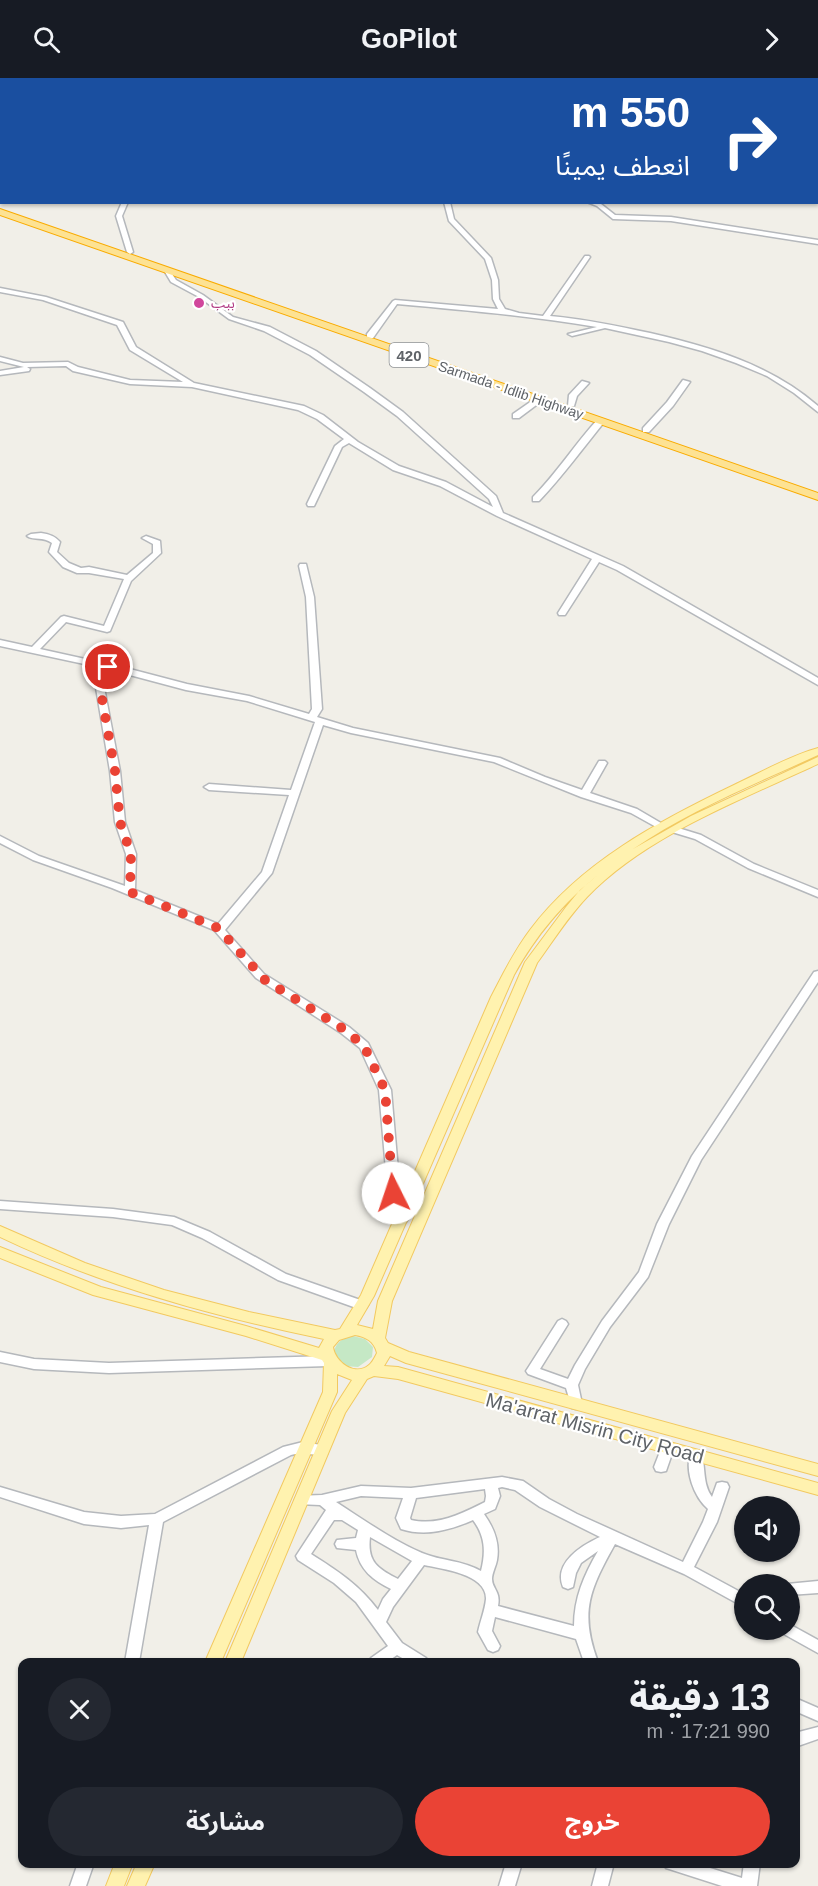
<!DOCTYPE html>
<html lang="ar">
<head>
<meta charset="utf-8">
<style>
	body { margin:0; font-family:Arial,"Noto Sans Arabic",sans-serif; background:#242831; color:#f1f3f6; direction:rtl; height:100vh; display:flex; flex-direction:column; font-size:22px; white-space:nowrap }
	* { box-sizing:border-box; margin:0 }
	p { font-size:20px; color:#9ea1a6 }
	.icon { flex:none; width:33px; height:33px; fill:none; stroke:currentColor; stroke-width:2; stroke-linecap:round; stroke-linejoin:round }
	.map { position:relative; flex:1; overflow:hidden; direction:ltr }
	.panel { position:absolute; left:18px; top:1580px; width:782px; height:210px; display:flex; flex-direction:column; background:#171b24; border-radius:12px; box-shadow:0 2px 4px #0004; direction:rtl }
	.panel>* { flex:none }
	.top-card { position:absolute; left:0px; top:0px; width:819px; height:126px; box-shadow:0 2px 4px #0004; direction:rtl; background:#1a4fa0; color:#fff; overflow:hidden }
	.tools { position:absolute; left:734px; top:1418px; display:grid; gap:12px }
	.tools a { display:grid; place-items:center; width:66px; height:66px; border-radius:50%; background:#171b24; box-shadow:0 2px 4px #0004; font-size:30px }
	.pin { position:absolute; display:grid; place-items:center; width:51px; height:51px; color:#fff; margin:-26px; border:3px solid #fff; border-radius:50%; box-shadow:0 2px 6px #0007 }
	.me { position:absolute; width:66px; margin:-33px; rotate:356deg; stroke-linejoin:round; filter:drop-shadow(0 0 4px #0008) }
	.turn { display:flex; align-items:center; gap:21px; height:126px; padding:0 30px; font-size:27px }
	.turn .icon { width:78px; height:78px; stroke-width:2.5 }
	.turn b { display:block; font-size:42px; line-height:51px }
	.round { display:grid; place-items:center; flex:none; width:63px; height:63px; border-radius:32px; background:#242831 }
	.head { display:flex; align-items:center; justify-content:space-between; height:102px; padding:0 30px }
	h1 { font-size:36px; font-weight:700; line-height:45px }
	.button { display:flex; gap:12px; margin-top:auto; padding:12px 30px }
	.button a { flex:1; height:69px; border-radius:36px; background:#ea4335; color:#fff; font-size:24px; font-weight:700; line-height:69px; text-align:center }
	.button a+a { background:#242831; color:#f1f3f6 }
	header { display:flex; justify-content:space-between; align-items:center; height:78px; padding:0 30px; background:#171b24; font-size:27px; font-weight:700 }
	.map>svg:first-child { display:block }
	.green { fill:#c5e8c5 }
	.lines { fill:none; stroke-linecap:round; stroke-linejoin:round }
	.minor-casing { stroke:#b5b8bc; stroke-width:3 }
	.major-casing { stroke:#f2c960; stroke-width:2 }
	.highway-casing { stroke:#f9ab00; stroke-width:2 }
	.minor { fill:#fff; fill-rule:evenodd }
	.major { fill:#fff2af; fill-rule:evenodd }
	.highway { fill:#fde293; fill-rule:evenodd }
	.route { stroke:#ea4335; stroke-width:10; stroke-dasharray:0 18 }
	.hotel-dot { fill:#d1479c; stroke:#fff; stroke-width:2 }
	.labels { text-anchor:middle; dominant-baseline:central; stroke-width:4.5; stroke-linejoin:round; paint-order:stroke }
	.far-hotel-label { font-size:14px; fill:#b23c85; stroke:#fff; text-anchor:start }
	.far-street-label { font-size:14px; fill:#5f6368; stroke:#fff }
	.shield { fill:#fff; stroke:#8f9295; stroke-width:1.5 }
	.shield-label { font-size:15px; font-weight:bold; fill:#5f6368 }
	.near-street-label { font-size:20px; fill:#5f6368; stroke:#fff }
</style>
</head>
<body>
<header><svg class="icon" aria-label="forward" viewBox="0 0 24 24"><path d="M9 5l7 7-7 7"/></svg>GoPilot<svg class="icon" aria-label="search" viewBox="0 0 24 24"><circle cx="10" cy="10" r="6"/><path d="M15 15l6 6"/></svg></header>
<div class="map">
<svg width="818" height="1808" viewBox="0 0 818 1808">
	<rect width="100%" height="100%" fill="#f1efe8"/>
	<path class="green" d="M353,1258L365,1261L373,1269L372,1279L358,1289L345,1288L334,1277C334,1265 342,1260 353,1258Z"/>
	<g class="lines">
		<defs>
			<path id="minor" d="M90,0L101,2H92Z
				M157,0H163L156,2Z
				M292,0L302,2H293Z
				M507,0H514L505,2Z
				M708,0H715L717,2H709Z
				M0,40H2V44H0Z
				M2,109V114H0V110Z
				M122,124H128L122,138L133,174L130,176L127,174L116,138Z
				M444,124H450L454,141L491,180L498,202L499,221L505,231L519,235L543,238L585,178H589L590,179L550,238C584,241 617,248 650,255C711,269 771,287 818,328V334L794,315L767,298L736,285L702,273L669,264L605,250L572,258L568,256L597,249C531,238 464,232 397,226L373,260H367V256L393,223L395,222L498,231L493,221L492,202L485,181L449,143Z
				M587,124L601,126L615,137L671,139L818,162V166L671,143L613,141L597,128Z
				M168,192L170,193L176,202L203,217L233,239L270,249L316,273L370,310L403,334L496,418L503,435L623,488L818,600V607L617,492L599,484L565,537H559L558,535L592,481L497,438L440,408L393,392L349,365L342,369L315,426L314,428H308L307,426L335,368L344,361L317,341L298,332L192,309L130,306L73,293L66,288L27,289L30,291L29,293L0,297V293L24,289L0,283V279L23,285L68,284L78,289L130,302L183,304L130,272L117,247L43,222L0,214V210L46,219L123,244L136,269L194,305L304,328L323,337L358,364L399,388L446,404L493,429L489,421L397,338L364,314L310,277L264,253L229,241L199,219L171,204L165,194Z
				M683,302L690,304L673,328L649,354H643V350L667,324Z
				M582,303L589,305L577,318L574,328H568L569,317Z
				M536,320L543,322L519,340H513V336Z
				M598,341L605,343C583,370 563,398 539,423H533V419C557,395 575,366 598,341Z
				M41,455C49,456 55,458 60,464L57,474L69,485L81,490L89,489L127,497L153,475V466L142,460L146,458L160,463L161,475L131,503L110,553L107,554L66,544L40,571L126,590L187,606L249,618L309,636L312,631L306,519L299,488L300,486H306L314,519L322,631L317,639L353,650L500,680L545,699L582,712L599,683H605L607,685L590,715L637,731L666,748L664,750H658L631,735L581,719L494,684L351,655L323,647L272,795L225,852L264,896L349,949L368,965L391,1012L400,1115L408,1141L406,1144H398L388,1115L379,1012L360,970L341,955L256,900L214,852L112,810L33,782L0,765V758L39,778L125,808L126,776L115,744L110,693L95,604L103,590L0,568V562L32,569L61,539L64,538L104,548L124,501L89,495H77L63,489L49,474L52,465C43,458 34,463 27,458L31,456ZM111,592L186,612L247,623L315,644L291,712L209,706L204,709L209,712L289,717L262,794L218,846L135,812L136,776L125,744L120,693L103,604Z
				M675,749L701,757L754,786L818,812V819L748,790L695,761L672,754L670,752Z
				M818,893V904L701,1082L669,1146L648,1199L610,1249L585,1291L578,1307L582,1326L580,1330L576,1331L572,1330L566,1310L528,1296L526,1293L528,1290L558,1243L562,1241L566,1243L568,1246L540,1291L568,1301L575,1287L602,1243L639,1194L657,1146L692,1078L814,894Z
				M0,1123L113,1131L174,1139L210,1154L286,1196L366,1224L368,1227L366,1230L362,1232L278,1202L202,1160L172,1147L113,1139L0,1131Z
				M0,1274L34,1281L109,1285L328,1278L332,1280L334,1283L332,1286L328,1288L109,1295L34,1291L0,1284Z
				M303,1364L327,1368L328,1372L327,1376C316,1379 306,1373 291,1377L163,1444L139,1584H125L149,1447L121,1450L84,1446L0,1419V1409L84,1434L121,1438L155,1436L283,1369Z
				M668,1365L673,1366L674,1370L666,1393L661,1394L656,1393L654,1389L663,1366Z
				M696,1373L701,1374C706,1389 702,1405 712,1419L717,1405L722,1404L727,1405L729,1409L717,1444L694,1489L744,1516V1529L684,1496L615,1466C590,1511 579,1534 598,1584H584L576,1561L495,1539L492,1553L500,1568L498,1572L493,1574L488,1572L478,1554C480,1544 485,1532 486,1521C487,1496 442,1491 424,1487L393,1529L386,1544L402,1565L426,1580L428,1584H409L397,1577L387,1584H369L371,1580L388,1568L356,1524L334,1505L298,1482L296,1478L326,1432L320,1427L297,1426L295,1422L297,1418L322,1417L361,1408L411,1410L502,1399L523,1403L549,1421L577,1436L683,1484L703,1444L708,1431C694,1419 684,1392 691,1374ZM502,1409L515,1412L540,1429L600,1459C582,1467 553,1485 563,1509L568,1511L573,1509L576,1495L581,1485L598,1473C584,1497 574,1520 574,1548L498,1528C501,1513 492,1511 492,1501C492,1495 496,1488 497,1482C500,1465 494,1450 484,1436L495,1431L500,1418L498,1410ZM485,1411L486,1418L485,1424C461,1436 438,1448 411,1442L410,1440L416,1420ZM361,1418L403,1420L396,1440L401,1451C426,1459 450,1452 473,1442C485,1458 486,1473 481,1493C462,1482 441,1483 422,1475C392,1462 364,1442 336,1424ZM334,1442H342L358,1452L356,1460L337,1462L335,1466L337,1470L356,1472C360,1492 373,1502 391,1511L383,1521L378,1532C359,1507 338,1493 311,1476ZM370,1459L412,1483L398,1501C378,1491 367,1484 370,1459Z
				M818,1503V1515L789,1517V1506H787Z
				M789,1546L818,1562V1575L782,1555L780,1551H789Z
				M795,1620L818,1630V1643L795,1633Z
				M818,1649V1661L795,1669V1655Z
				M78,1785H94L86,1808H70Z
				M506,1785H522L515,1808H499Z
				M598,1785H614L608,1808H592Z
				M663,1785H694L742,1800L744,1785H760L757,1808H722L666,1790Z"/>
			<path id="major" d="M818,670V677C755,706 690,732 633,771L691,738L818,679V686C741,722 647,757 587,819C568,839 553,863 537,885L392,1223L385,1260L388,1265L409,1274L818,1386V1398L406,1285L390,1278L384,1288L398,1289L818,1405V1417L398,1301L374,1298L367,1301L345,1335L241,1584H225L332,1333L352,1302L337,1296V1314L221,1584H205L323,1314L324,1285L322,1282L246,1258L93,1217L0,1180V1169L101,1209L246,1248L319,1270L324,1261C212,1238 103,1208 0,1159V1148L85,1185L164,1212L249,1234L335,1252L340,1251L361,1217L491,919C503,896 514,873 530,852C581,784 659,743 734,707C759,695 792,677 818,670ZM599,796L580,812L566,829L525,884L378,1223L373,1251L357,1247L374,1218L514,897C536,857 563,825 599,796ZM355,1257C366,1259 374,1263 377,1275C375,1279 372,1285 369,1287C355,1299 335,1284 333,1269L339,1262Z
				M115,1785H133L124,1808H106Z
				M137,1785H155L145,1808H127Z"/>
			<path id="highway" d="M0,131L818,415V422L0,137Z"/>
		</defs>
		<use href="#minor" class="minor-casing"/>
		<use href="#major" class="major-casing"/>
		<use href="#highway" class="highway-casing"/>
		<use href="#minor" class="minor"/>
		<use href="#major" class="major"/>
		<use href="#highway" class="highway"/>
	</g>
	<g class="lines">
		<path class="route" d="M108,589L99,604L115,693L120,744L131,776L130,814L218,850L265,902L345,952L364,968L385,1012L393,1115"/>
	</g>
	<circle class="hotel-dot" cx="199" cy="225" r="6"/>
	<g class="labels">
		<g class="far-hotel-label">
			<text x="211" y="225">ببب</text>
		</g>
		<g class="far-street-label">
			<text transform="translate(511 312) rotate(19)">Sarmada - Idlib Highway</text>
		</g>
		<rect class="shield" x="389.5" y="265" width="39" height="24" rx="4.5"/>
		<g class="shield-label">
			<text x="409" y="277">420</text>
		</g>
		<g class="near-street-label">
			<text transform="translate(595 1350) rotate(15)">Ma'arrat Misrin City Road</text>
		</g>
	</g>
</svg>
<div class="tools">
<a><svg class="icon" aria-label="sound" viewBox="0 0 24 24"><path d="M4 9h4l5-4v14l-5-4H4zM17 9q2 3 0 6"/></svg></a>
<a><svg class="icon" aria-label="search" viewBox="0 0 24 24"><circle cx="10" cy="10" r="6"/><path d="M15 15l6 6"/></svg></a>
</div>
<div class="pin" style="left:108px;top:589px;background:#d93025"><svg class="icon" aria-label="arrive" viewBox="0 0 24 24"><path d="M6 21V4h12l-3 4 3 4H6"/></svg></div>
<svg class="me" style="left:393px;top:1115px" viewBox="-20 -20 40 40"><circle r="19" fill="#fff"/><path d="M0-13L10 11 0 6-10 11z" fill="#ea4335"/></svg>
<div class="top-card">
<div class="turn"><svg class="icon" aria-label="right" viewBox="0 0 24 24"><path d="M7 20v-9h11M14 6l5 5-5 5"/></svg><div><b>550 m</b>انعطف يمينًا</div></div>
</div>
<section class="panel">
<div class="head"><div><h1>13 دقيقة</h1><p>990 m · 17:21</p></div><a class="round"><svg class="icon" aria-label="close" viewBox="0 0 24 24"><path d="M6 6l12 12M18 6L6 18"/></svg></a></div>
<div class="button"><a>خروج</a><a>مشاركة</a></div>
</section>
</div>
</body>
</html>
